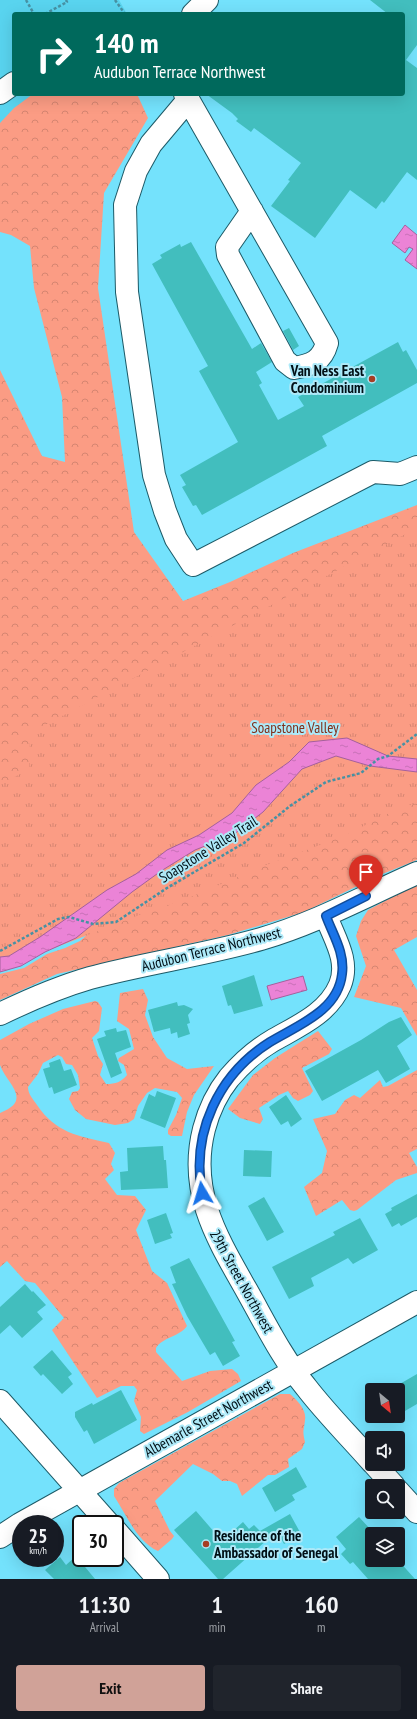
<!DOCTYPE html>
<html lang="en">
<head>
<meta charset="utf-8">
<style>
	body { margin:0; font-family:"PT Sans Narrow",sans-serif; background:#20242c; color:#f1f3f6; height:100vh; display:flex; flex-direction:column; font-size:15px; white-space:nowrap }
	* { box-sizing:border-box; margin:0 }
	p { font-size:13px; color:#9ea1a6 }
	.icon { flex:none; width:22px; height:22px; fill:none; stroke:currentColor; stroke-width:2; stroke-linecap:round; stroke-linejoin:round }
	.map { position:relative; height:1579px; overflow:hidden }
	.details { display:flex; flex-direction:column; background:#171b24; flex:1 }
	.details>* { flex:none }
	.top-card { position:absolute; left:12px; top:12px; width:393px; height:84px; border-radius:4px; box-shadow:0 4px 16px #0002; background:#00695c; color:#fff; overflow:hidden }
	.needle { width:26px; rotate:151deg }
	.buttons { position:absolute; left:365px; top:1383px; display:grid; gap:8px }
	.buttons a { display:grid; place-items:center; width:40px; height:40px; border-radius:4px; background:#171b24; box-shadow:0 4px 16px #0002; font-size:20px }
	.speed { position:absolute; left:12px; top:1515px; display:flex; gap:8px; font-size:20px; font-weight:700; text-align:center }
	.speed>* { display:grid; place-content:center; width:52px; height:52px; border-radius:50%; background:#171b24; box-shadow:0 4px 16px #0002; line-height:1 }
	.speed small { font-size:10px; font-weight:400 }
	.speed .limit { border:2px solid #111; border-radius:6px; background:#fff; color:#111 }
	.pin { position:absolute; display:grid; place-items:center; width:34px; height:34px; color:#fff; margin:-41px -17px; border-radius:50% 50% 50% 0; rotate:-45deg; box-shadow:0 0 4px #0007 }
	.pin .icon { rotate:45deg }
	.me { position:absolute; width:44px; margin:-22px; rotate:353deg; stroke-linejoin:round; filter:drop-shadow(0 0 3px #0008) }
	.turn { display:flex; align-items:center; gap:14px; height:84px; padding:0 16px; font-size:18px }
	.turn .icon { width:52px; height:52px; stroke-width:2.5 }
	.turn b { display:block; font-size:28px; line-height:34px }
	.eta { display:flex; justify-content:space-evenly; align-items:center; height:68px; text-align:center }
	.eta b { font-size:24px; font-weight:800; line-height:28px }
	.button { display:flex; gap:8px; margin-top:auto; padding:8px 16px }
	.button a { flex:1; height:46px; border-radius:4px; background:#d0a298; color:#111; font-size:16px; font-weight:800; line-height:46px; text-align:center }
	.button a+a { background:#20242c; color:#f1f3f6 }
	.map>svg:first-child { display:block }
	.built { fill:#59d4ef }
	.forest { fill:url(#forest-crowns) }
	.park { fill:url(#park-tufts) }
	.water { fill:url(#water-ripples); stroke:#a4609c }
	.building { fill:#42bebe }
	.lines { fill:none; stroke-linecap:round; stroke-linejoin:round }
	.minor-casing { stroke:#1d5a67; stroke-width:24 }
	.path { stroke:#4791a3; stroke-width:2.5; stroke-dasharray:3 2; stroke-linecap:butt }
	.minor { stroke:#fff; stroke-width:22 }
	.route-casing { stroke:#114b97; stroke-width:10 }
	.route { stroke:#1a73e8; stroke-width:7 }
	.poi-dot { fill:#a73e24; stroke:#ade9f8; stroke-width:1.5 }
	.labels { text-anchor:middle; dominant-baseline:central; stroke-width:4; stroke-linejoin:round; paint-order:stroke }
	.poi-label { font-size:15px; font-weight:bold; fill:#000f15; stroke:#ade9f8; text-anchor:end }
	.park-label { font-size:15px; fill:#7f2f1b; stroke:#ade9f8 }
	.street-label { font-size:15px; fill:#000f15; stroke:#ade9f8 }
</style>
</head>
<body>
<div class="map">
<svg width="417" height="1579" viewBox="0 0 417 1579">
	<defs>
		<pattern id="forest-crowns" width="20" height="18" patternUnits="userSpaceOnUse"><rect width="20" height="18" fill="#fb9c84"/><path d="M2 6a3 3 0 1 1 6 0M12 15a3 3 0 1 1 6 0" fill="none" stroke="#d58571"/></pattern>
		<pattern id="park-tufts" width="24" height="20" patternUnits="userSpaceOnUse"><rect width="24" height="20" fill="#fb9c84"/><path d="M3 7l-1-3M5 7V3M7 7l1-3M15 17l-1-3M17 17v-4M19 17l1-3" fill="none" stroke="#d58571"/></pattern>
		<pattern id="water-ripples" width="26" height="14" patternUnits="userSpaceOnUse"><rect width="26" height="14" fill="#eb83d6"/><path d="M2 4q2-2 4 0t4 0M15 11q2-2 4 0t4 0" fill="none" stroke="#c870b7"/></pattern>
	</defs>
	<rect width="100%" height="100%" fill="#74e2fc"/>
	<path class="built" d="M0,0H119L127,14H14V94H54L0,131Z"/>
	<path class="forest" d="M33,94H137L148,118L104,193L98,288L134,532L183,601L230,582L293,553L417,505V752L0,957V370L42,456L65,462L62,397L34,288L30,246L11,235L0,232V123L14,108Z
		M417,776V860L380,875L304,912L228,935L57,974L0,1000V974L24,968L47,954L65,948L80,941L117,908Z
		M417,884V937L394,950L417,990V1036L401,1008L354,997L366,966L356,936L361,921L368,910Z
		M143,989L148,1000L145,1015L153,1037L167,1058L187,1069L214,1066L194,1095L187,1112L182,1136H171L168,1134V1130L176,1115L182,1098L177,1092L155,1088L147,1093L138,1106L134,1119L128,1123L115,1125L86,1119L75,1110L69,1099L72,1092L78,1091L80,1088L78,1075L72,1065L66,1064L62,1057L58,1055L43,1063L38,1074L28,1087C28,1094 33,1099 37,1105C56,1133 78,1136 109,1143L115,1153L111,1164L114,1170L105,1179L117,1195L135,1196L146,1210L136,1230L152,1271L167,1283L187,1326C179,1337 163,1337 156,1348V1352L182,1381L210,1371L232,1369L238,1374L241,1381L188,1412L144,1434L140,1431L141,1417L134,1401L137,1390L134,1386H121L97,1398L52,1330L64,1318L35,1283L25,1281L7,1261L0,1267V1113C34,1100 6,1083 0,1065C0,1059 0,1048 0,1040L29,1024L63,1009L95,1001L98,1002L102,1008L99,1031L92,1038L98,1056L103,1064L100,1075L106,1084C116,1084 121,1082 127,1075L124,1065L118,1061L119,1058L134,1049L129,1029L117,1021L120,993Z
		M318,1031L332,1049L329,1054L302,1068L313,1091L310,1095L298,1101L293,1098L288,1091L279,1095L259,1108L263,1119L260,1124L240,1118L228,1109L253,1075L275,1058Z
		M417,1070V1149L409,1153L417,1167V1173L396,1180L357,1210L354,1211L350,1210L342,1200L316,1216L304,1187L322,1173L327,1151L313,1119L335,1114L345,1100L354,1095L360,1098L380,1080L383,1087L388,1086Z
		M280,1394H290C297,1400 307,1410 305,1420C304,1431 302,1430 305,1442L302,1449L288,1459L289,1467L275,1475H268L242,1496L237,1484L230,1481H222L213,1474L193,1464L155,1501L170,1531L174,1536L172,1539L158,1551C137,1542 126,1514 114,1496V1489L119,1483Z"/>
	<path class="park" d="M417,528V803L395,810L344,836L261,867L193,896L142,914L0,969V785L29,769L30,733Z"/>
	<path class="water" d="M405,225L417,235V269L405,260L413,249L409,247L405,253L392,243Z
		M347,738L388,756L417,759V772L370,766L336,756L302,769L263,812L233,835L195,850L161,871L132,892L76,938L45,952L21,966L0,972V957L9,956L40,937L107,890L136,874L167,850L199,835L232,813L256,785L289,762L309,742Z
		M303,976L307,990L271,1000L267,986Z"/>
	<path class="building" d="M370,0H417V45L406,60L417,68V180L407,172L384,203L382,201L376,209L350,190L315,238L271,206L290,181L288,180L301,163L254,128L251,132L236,121L238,119L232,113L206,94H403V14H388Z
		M191,242L252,349L261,343L272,362L256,372L262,383L259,385L278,420L304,406L298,397L398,342L403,352L406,350L417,370V383L322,436L327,446L202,515L196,505L193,506L182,487L186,485L180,475L238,442L199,371L208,366L152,264L162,258L160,255L180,244L181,247Z
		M289,328L299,346L293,350L283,331Z
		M254,975L263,1006L234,1014L231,1005L228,1006L222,986Z
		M177,1002L178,1006L184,1005L193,1009L188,1015L190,1023L187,1024L190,1034L178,1038L177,1032L171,1034L170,1028L154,1032L148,1010Z
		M401,1017L412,1035L397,1046L410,1069L386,1083L378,1070L322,1101L305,1071L361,1040L389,1022Z
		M116,1028L117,1032L126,1030L131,1047L115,1053L122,1073L111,1078L97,1039L106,1036L104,1031Z
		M60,1059L64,1071L71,1069L77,1085L54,1094L52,1087L49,1088L43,1069L50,1067L49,1063Z
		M157,1091L176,1098L165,1128L140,1118L149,1094L155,1097Z
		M286,1095L302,1119L291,1127L288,1121L281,1125L269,1107Z
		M163,1146L164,1160H166L168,1188L121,1190L120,1172L128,1171L127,1148Z
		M244,1150L272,1151L271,1177L243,1176Z
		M417,1194V1217L401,1226L399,1223L392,1227L385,1214L392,1210L391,1208Z
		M264,1197L284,1232L267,1241L248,1206Z
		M166,1213L173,1233L170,1234L172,1238L155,1244L147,1220Z
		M360,1218L378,1250L353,1264L348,1258L324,1271L311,1278L314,1286L289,1299L272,1267L335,1235L333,1232Z
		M189,1258L235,1341L232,1342L240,1356L223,1366L215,1352L210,1355L187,1316L172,1284L176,1283L170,1267Z
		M25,1284L32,1292L33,1291L46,1305L37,1312L43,1319L22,1338L10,1325L0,1334V1307Z
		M52,1350L72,1374L68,1377L73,1384L62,1394L43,1374L41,1376L33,1367Z
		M417,1374V1404L398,1415V1385Z
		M121,1390L137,1420L94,1444L87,1430L84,1432L75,1417V1412L92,1403L93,1405Z
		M296,1467L307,1487L292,1495L295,1500L275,1512L262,1488Z
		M196,1511L222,1541L243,1522L249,1529L254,1525L260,1531L290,1514L301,1534L284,1544L277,1531L223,1579H218L174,1530Z
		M359,1517L372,1531V1560H398L415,1579H368L353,1562L350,1564L341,1554L346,1549L336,1537Z
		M76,1556L95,1579H54L45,1570L60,1557L66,1565Z"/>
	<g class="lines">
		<defs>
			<path id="minor" d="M193,14L207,0
				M0,93L14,83
				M185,94L327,343C322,361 312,365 294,368L285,361L228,255L227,247L252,211
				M188,100L151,144L136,171L125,205L127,292L154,475L165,511L176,539L193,565L373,472L400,474L417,467
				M326,916C334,938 350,961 340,985C328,1014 296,1027 272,1041C255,1051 241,1064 229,1078C217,1093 209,1110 204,1129C188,1192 217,1238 247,1291C265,1323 282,1358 306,1387C326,1413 350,1437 372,1462
				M0,1014C29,1000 59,987 90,978C146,963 205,955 261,939C316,923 365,896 417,873
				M0,1401L109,1524
				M374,1464L394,1486
				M398,1491L417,1512
				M115,1530L158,1579
				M0,1537L20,1524L417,1302"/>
		</defs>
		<use href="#minor" class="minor-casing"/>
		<path class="path" d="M26,0L34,14
			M115,0L125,14
			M45,14L67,2L66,0
			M0,951L58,919L69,917L93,924L116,922L167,888L244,843L290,806L326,782L361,773L378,759L388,756L417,734"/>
		<use href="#minor" class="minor"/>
	</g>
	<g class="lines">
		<defs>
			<path id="route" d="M202,1193C191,1132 219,1074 270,1042C298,1025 338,1011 342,974C345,953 333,935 326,916L366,896"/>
		</defs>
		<use href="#route" class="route-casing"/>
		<use href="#route" class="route"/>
	</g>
	<g class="poi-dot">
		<circle cx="372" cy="379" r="4"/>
		<circle cx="206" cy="1544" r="4"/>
	</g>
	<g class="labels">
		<g class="poi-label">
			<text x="364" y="370">Van Ness East<tspan x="364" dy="17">Condominium</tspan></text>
			<text x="214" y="1535" text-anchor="start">Residence of the<tspan x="214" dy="17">Ambassador of Senegal</tspan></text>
		</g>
		<g class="park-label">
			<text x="295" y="727">Soapstone Valley</text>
		</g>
		<g class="street-label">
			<text transform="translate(208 849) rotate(-32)">Soapstone Valley Trail</text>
			<text transform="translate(211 949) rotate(-14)">Audubon Terrace Northwest</text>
			<text transform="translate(242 1281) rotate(61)">29th Street Northwest</text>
			<text transform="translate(208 1418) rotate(-29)">Albemarle Street Northwest</text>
		</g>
	</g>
</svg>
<div class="buttons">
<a><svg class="needle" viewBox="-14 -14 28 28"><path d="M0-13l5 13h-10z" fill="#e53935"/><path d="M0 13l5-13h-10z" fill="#9ea1a6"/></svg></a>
<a><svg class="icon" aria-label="sound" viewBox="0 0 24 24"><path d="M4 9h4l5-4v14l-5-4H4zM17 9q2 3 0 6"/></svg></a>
<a><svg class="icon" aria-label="search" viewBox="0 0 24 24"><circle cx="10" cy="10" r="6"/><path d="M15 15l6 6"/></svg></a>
<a><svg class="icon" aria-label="layers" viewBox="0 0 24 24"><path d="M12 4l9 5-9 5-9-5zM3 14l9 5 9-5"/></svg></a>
</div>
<div class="speed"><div>25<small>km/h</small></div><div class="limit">30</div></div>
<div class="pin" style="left:366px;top:896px;background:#d93025"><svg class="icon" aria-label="arrive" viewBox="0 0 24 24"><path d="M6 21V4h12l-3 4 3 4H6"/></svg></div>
<svg class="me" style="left:202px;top:1193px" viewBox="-20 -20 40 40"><path d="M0-17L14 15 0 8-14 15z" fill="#1a73e8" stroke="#fff" stroke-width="4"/></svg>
<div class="top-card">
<div class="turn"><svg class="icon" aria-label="right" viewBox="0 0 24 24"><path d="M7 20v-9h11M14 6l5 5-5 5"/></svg><div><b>140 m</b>Audubon Terrace Northwest</div></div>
</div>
</div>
<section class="details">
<div class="eta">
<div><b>11:30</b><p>Arrival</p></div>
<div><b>1</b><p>min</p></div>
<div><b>160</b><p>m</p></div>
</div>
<div class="button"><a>Exit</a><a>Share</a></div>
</section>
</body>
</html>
